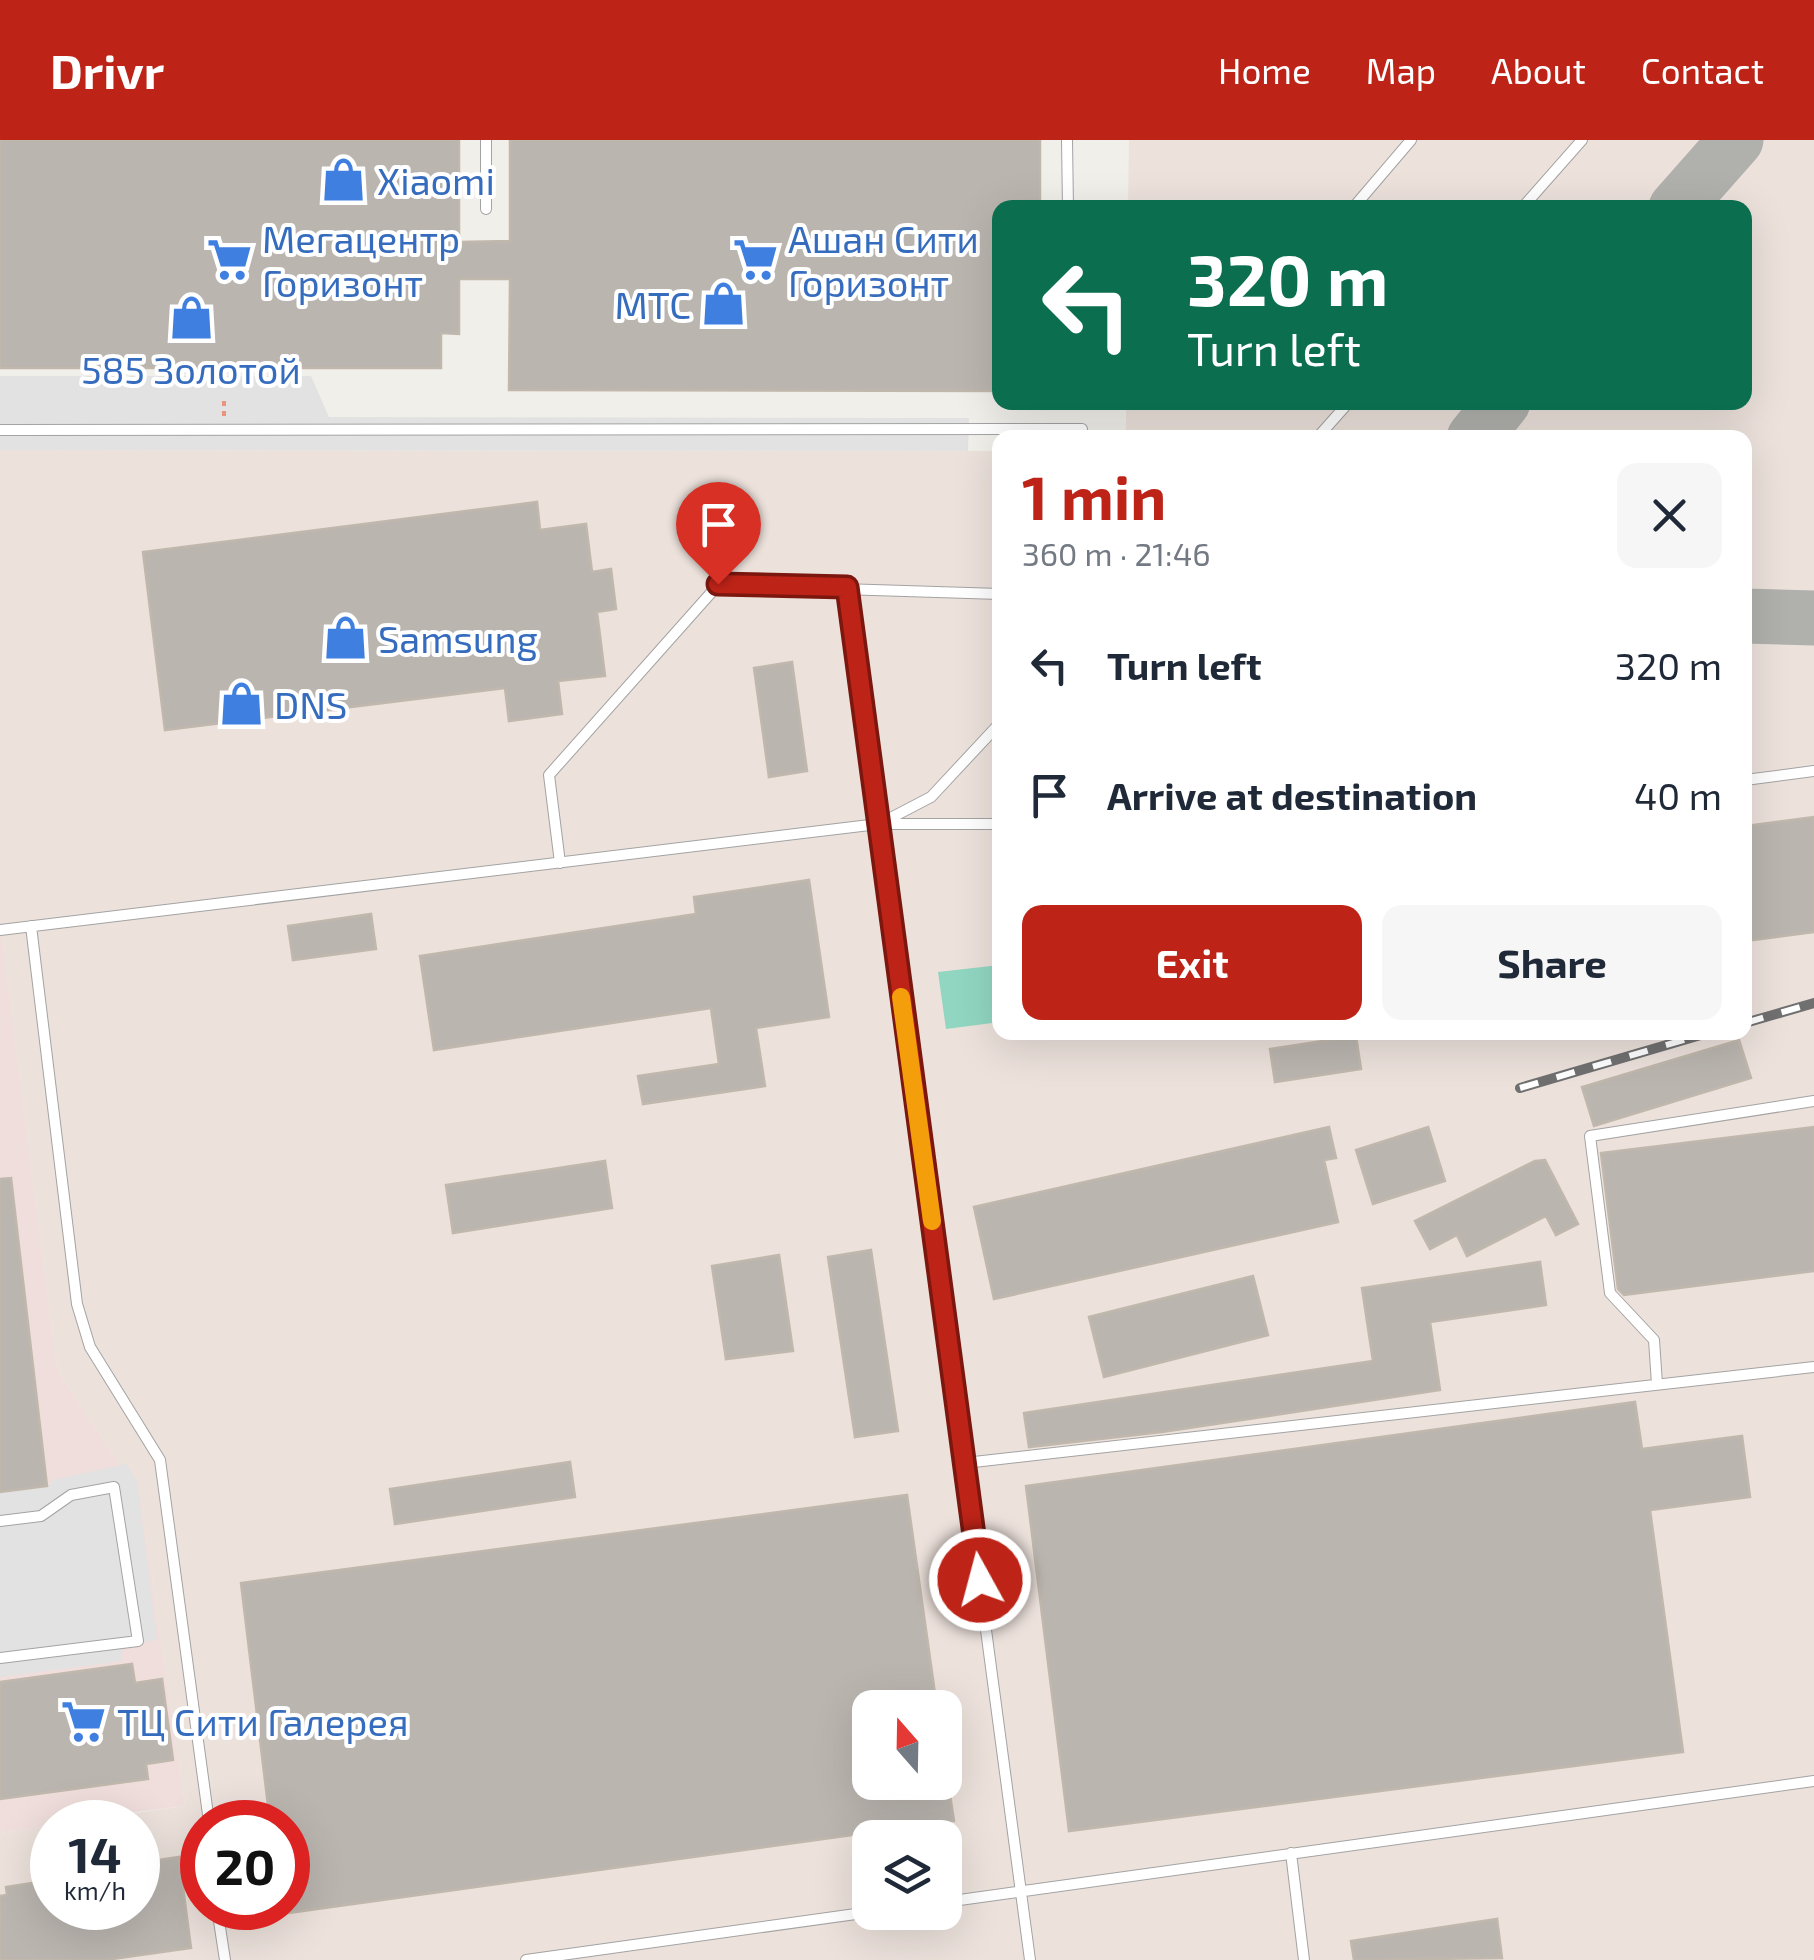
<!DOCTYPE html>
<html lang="en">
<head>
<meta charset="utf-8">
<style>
	body { margin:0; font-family:"Exo 2",sans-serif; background:#f6f6f7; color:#1f2937; height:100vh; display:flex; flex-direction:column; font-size:38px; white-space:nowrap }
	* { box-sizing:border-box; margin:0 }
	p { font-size:32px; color:#747a83 }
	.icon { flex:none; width:55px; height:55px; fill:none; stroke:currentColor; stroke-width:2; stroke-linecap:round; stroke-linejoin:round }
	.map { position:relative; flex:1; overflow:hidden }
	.panel { position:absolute; left:992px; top:290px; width:760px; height:610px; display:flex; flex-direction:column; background:#fff; border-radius:20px; box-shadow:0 10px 40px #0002 }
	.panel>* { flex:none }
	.guide { position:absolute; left:992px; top:60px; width:760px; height:210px; border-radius:20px; box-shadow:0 10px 40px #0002; background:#0b6e4f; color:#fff; overflow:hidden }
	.needle { width:65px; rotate:340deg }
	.tools { position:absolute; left:852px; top:1550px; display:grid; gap:20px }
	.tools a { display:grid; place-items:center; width:110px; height:110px; border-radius:20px; background:#fff; box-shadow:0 10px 40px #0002; font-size:50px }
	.speed { position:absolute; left:30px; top:1660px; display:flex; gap:20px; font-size:50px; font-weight:700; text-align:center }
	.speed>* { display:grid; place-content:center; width:130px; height:130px; border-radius:50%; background:#fff; box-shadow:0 10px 40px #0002; line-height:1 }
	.speed small { font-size:25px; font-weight:400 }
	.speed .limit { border:15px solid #d22; background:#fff; color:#111 }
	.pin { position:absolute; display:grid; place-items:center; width:85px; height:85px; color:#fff; margin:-102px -42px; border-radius:50% 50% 50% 0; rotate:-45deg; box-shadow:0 0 10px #0007 }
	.pin .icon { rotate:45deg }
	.me { position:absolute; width:110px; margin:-55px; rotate:353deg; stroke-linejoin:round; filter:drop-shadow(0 0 8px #0008) }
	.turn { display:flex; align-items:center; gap:35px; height:210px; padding:0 30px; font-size:45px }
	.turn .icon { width:130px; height:130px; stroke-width:2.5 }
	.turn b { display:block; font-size:70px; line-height:85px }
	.round { display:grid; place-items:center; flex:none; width:105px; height:105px; border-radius:20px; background:#f6f6f7 }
	.summary { display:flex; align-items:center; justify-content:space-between; height:170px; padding:0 30px }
	h1 { font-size:60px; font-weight:700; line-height:75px; color:#bd2317 }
	.cta { display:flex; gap:20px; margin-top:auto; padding:20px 30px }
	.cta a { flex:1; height:115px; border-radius:20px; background:#bd2317; color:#fff; font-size:40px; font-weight:700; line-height:115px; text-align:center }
	.cta a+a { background:#f6f6f7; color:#1f2937 }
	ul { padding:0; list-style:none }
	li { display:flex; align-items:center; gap:30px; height:130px; padding:0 30px }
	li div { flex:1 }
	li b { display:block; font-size:38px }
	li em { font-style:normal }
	header { display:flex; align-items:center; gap:60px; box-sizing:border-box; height:140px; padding:0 50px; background:#bd2317; color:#fff }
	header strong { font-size:48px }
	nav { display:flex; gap:55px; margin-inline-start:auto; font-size:35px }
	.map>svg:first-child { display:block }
	.commercial { fill:#efdedb }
	.military { fill:#ece1db; fill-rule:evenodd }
	.pitch { fill:#91d6c1 }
	.parking { fill:#e2e2e2 }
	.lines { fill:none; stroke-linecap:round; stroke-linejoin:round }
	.taxiway { stroke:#b0b0ad; stroke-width:55 }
	.building { fill:#bab5af; stroke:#c1b8ad; stroke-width:2.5 }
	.service-casing { stroke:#a3a3a3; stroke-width:12 }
	.path { stroke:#eb9380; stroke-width:4; stroke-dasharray:5 5; stroke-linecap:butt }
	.service { stroke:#fff; stroke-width:10 }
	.rail-casing { stroke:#707070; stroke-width:10 }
	.rail { stroke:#fff; stroke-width:6; stroke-dasharray:19; stroke-linecap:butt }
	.route-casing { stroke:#7b170f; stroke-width:25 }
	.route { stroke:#bd2317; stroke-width:18 }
	.slow { stroke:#f59e0b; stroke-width:18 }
	.labels { text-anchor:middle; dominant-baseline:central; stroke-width:8; stroke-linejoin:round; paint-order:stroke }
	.shop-label { font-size:38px; fill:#366cbe; stroke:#fff; text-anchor:start }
</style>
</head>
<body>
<header>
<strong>Drivr</strong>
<nav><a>Home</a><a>Map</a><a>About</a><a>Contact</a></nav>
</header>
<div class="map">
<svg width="1814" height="1820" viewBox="0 0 1814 1820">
	<rect width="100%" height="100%" fill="#f1efea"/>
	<path class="commercial" d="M0,781L57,1230L140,1356L185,1666L52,1682V1685L0,1693Z"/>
	<path class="military" d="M1129,0H1814V1820H0V1693L52,1685V1768H138V1682H72L185,1666L140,1356L57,1230L0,781V310L1000,311V892H1745V298L1126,297V263L1745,262V68L1128,67ZM870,1568H945V1642H870ZM202,1682H288V1768H202ZM870,1698H945V1772H870Z"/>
	<path class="pitch" d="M1000,825V882L946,889L938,832Z"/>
	<path class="parking" d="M0,236H311L329,277L969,278L968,311L0,310Z
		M126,1324L137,1341L157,1500L121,1505L122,1521L0,1537V1353L48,1347L53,1340Z"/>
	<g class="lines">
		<path class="taxiway" d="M1676,68L1736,0
			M1474,298L1503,262
			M1745,476L1814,478"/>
	</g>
	<path class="building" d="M0,0H459V102L510,101V0H1040V68H1000V251L509,250L510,139H459V194L441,193V228H0Z
		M537,362L540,390L586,384L592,432L611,429L616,469L597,472L605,536L558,541L562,574L509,581L505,548L165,590L143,412Z
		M792,522L807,631L769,637L754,528Z
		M1814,677V792L1745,801V686Z
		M809,740L829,877L756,888L765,946L643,964L638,936L719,924L711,868L434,910L420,816L696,774L694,757Z
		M371,774L376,809L293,820L288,786Z
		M1356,896L1361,929L1275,942L1270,909Z
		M1739,900L1751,938L1594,986L1582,947Z
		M1329,987L1336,1018L1324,1020L1338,1082L994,1159L974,1067Z
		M1428,987L1445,1041L1373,1064L1356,1010Z
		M1814,987V1131L1624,1155L1618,1149L1601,1013Z
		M1545,1020L1578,1084L1556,1095L1546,1076L1467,1116L1457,1095L1430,1109L1415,1081L1535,1021Z
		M605,1021L612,1068L453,1093L446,1045Z
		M11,1038L47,1346L0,1352V1039Z
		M871,1110L898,1291L855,1297L828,1117Z
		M779,1115L793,1211L726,1219L712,1126Z
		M1540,1122L1546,1165L1430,1182L1440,1250L1162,1292L1029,1307L1024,1273L1373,1221L1362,1148Z
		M1253,1136L1268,1195L1104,1237L1089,1177Z
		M1635,1262L1642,1309L1742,1296L1750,1357L1650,1370L1683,1612L1069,1691L1026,1346Z
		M570,1322L575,1357L395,1384L390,1349Z
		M907,1355L937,1568H870V1642H948L954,1681L288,1773V1682H270L241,1443Z
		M132,1524L135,1543L162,1539L173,1620L146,1624L148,1639L0,1659V1542Z
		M179,1717L191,1808L105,1820H0V1756L7,1755L6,1747L52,1740V1768H138V1723Z
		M1497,1779L1502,1818L1354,1820L1351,1801Z"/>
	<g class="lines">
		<defs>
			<path id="service" d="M1067,0L1068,68
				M1353,68L1411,0
				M1522,68L1582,0
				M486,69V0
				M0,290L1082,289
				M1317,298L1349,262
				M847,447L1030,1820
				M1745,640L1814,631
				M883,682L931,657L1000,583
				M560,723L549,635L718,445L1000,454
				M31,786L77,1164L90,1207L160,1320L209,1682
				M0,790L878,684H1000
				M1657,1244L1654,1200L1610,1153L1590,996L1814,961
				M965,1323L1814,1227
				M0,1381L41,1376L71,1355L114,1347L138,1501L0,1518
				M1291,1713L1304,1820
				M945,1762L1814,1641
				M217,1768L225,1820
				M526,1820L870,1772"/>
		</defs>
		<use href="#service" class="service-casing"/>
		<path class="path" d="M224,276V256"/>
		<use href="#service" class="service"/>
		<defs>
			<path id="rail" d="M1745,883L1814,863
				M1520,948L1711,892"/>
		</defs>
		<use href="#rail" class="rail-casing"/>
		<use href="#rail" class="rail"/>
	</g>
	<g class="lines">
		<defs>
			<path id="route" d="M718,444L847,447L980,1440"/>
		</defs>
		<use href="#route" class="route-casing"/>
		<use href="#route" class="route"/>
		<path class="slow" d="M901,857L932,1081"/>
	</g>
	<defs>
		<symbol id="shop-bare" viewBox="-9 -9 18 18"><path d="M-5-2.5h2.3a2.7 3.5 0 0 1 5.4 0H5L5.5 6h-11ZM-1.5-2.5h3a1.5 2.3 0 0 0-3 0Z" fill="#3f7fe0" stroke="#fff" stroke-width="2.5" paint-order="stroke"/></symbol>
		<symbol id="supermarket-bare" viewBox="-9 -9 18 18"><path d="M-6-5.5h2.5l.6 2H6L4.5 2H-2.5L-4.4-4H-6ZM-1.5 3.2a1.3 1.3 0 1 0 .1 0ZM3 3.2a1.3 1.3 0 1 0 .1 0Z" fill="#3f7fe0" stroke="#fff" stroke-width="2.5" paint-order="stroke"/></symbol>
	</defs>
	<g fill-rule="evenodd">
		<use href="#shop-bare" x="312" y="8" width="63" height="63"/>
		<use href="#supermarket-bare" x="198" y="88" width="63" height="63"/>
		<use href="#supermarket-bare" x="724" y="88" width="63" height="63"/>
		<use href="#shop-bare" x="692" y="132" width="63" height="63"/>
		<use href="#shop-bare" x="160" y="146" width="63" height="63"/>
		<use href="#shop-bare" x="314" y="466" width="63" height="63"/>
		<use href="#shop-bare" x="210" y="532" width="63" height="63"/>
		<use href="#supermarket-bare" x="52" y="1550" width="63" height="63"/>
	</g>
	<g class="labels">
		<g class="shop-label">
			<text x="377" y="40">Xiaomi</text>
			<text x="262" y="98">Мегацентр<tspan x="262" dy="44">Горизонт</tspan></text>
			<text x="788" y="98">Ашан Сити<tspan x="788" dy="44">Горизонт</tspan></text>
			<text x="691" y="164" text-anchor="end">МТС</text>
			<text x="191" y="229" text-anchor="middle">585 Золотой</text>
			<text x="378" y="498">Samsung</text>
			<text x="274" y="564">DNS</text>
			<text x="117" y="1581">ТЦ Сити Галерея</text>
		</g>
	</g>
</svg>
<div class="tools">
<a><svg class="needle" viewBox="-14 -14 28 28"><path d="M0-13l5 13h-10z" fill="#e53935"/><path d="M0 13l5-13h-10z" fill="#747a83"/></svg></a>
<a><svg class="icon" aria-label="layers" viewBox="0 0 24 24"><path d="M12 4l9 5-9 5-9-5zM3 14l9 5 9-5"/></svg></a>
</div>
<div class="speed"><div>14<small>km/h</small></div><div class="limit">20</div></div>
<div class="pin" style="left:718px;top:444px;background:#d93025"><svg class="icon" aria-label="arrive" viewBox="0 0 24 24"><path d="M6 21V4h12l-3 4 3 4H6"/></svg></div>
<svg class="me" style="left:980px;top:1440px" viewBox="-20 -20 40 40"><circle r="17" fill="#bd2317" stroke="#fff" stroke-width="3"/><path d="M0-11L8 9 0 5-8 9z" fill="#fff"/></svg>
<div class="guide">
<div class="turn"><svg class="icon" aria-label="left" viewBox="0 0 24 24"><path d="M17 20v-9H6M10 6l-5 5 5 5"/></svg><div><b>320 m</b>Turn left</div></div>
</div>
<section class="panel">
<div class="summary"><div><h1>1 min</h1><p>360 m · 21:46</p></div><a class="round"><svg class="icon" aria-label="close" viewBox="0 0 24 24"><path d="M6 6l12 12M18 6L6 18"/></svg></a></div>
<ul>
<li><svg class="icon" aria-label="left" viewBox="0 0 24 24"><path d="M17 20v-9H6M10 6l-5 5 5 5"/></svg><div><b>Turn left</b></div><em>320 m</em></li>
<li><svg class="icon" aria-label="arrive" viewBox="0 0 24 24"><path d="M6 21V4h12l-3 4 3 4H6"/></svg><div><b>Arrive at destination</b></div><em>40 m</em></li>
</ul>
<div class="cta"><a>Exit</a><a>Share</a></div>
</section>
</div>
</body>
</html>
